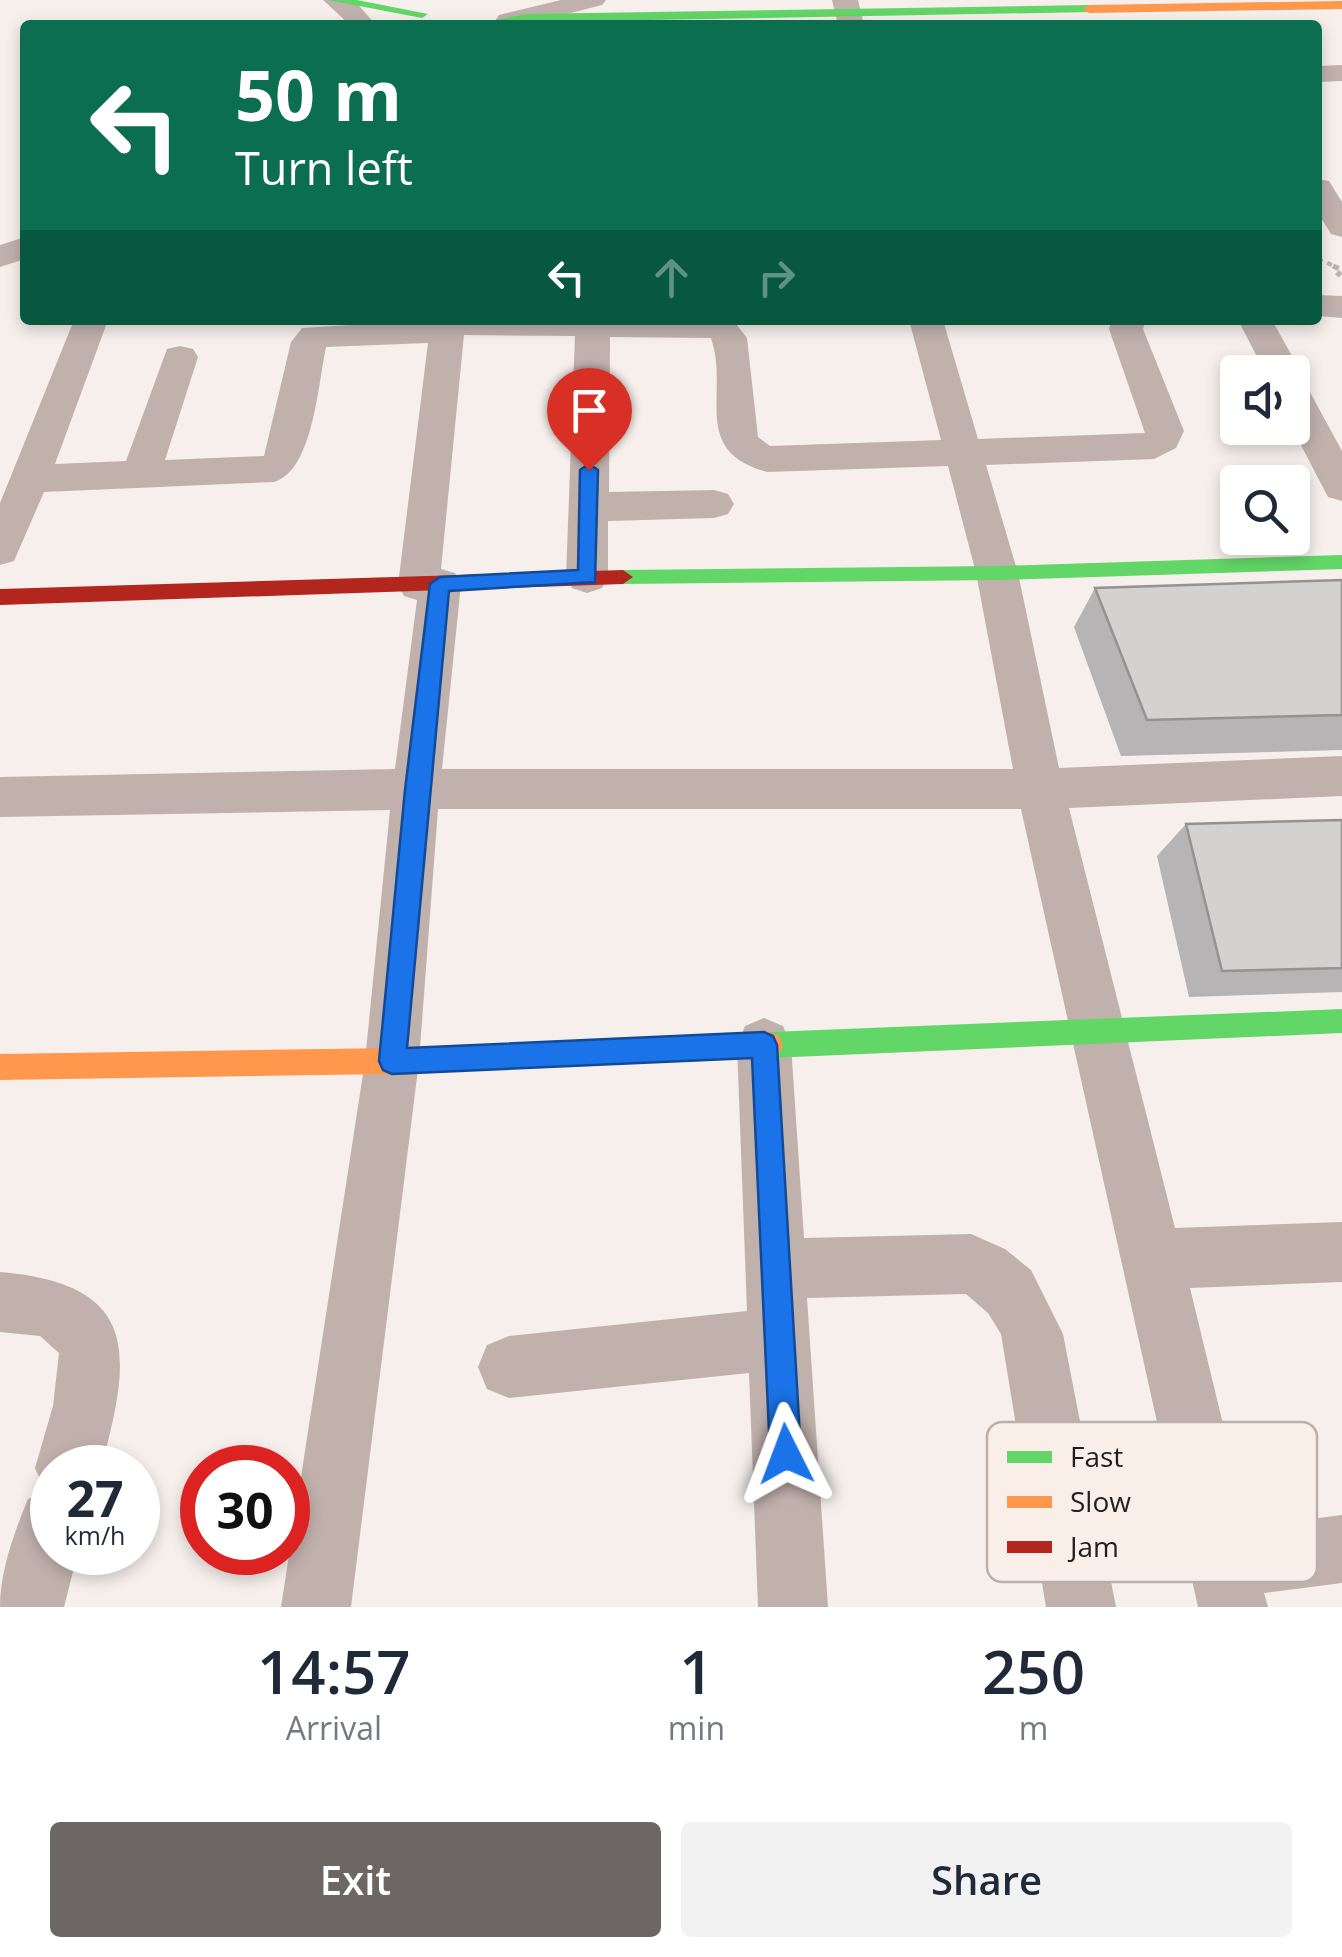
<!DOCTYPE html>
<html lang="en">
<head>
<meta charset="utf-8">
<style>
	body { margin:0; font-family:"Open Sans",sans-serif; background:#f2f2f3; color:#1f2937; height:100vh; display:flex; flex-direction:column; font-size:38px; white-space:nowrap }
	* { box-sizing:border-box; margin:0 }
	p { font-size:32px; color:#747a83 }
	.icon { flex:none; width:55px; height:55px; fill:none; stroke:currentColor; stroke-width:2; stroke-linecap:round; stroke-linejoin:round }
	.map { position:relative; height:1607px; overflow:hidden }
	.sheet { display:flex; flex-direction:column; background:#fff; flex:1 }
	.sheet>* { flex:none }
	.guide { position:absolute; left:20px; top:20px; width:1302px; height:305px; border-radius:10px; box-shadow:0 5px 15px #0003; background:#0b6e4f; color:#fff; overflow:hidden }
	.buttons { position:absolute; left:1220px; top:355px; display:grid; gap:20px }
	.buttons a { display:grid; place-items:center; width:90px; height:90px; border-radius:10px; background:#fff; box-shadow:0 5px 15px #0003; font-size:50px }
	.speed { position:absolute; left:30px; top:1445px; display:flex; gap:20px; font-size:50px; font-weight:700; text-align:center }
	.speed>* { display:grid; place-content:center; width:130px; height:130px; border-radius:50%; background:#fff; box-shadow:0 5px 15px #0003; line-height:1 }
	.speed small { font-size:25px; font-weight:400 }
	.speed .limit { border:15px solid #d22; background:#fff; color:#111 }
	.pin { position:absolute; display:grid; place-items:center; width:85px; height:85px; color:#fff; margin:-102px -42px; border-radius:50% 50% 50% 0; rotate:-45deg; box-shadow:0 0 10px #0007 }
	.pin .icon { rotate:45deg }
	.me { position:absolute; width:110px; margin:-55px; rotate:357deg; stroke-linejoin:round; filter:drop-shadow(0 0 8px #0008) }
	.turn { display:flex; align-items:center; gap:35px; height:210px; padding:0 50px; font-size:45px }
	.turn .icon { width:130px; height:130px; stroke-width:2.5 }
	.turn b { display:block; font-size:70px; line-height:85px }
	.lanes { display:flex; align-items:center; height:95px; padding:0 50px; background:#0003; justify-content:center; gap:50px; direction:ltr }
	.lanes .off { opacity:.35 }
	.eta { display:flex; justify-content:space-evenly; align-items:center; height:170px; text-align:center }
	.eta b { font-size:60px; font-weight:600; line-height:70px }
	.button { display:flex; gap:20px; margin-top:auto; padding:20px 50px }
	.button a { flex:1; height:115px; border-radius:10px; background:#6c6765; color:#fff; font-size:40px; font-weight:600; line-height:115px; text-align:center }
	.button a+a { background:#f2f2f3; color:#1f2937 }
	.map>svg:first-child { display:block }
	.lines { fill:none; stroke-linecap:round; stroke-linejoin:round }
	.path-far1 { stroke:#bdb2af; stroke-width:4; stroke-dasharray:5 5; stroke-linecap:butt }
	.path { stroke:#bdb2af; stroke-width:5; stroke-dasharray:6 6; stroke-linecap:butt }
	.street { fill:#c1b1ad; fill-rule:evenodd }
	.fast { fill:#63d668; fill-rule:evenodd }
	.slow { fill:#ff974d; fill-rule:evenodd }
	.jam { fill:#b3261e; fill-rule:evenodd }
	.wall { fill:#b6b4b4 }
	.building { fill:#d4d1d1; stroke:#949292; stroke-width:2.5 }
	.route { fill:#1a73e8; stroke:#114b97; stroke-width:2.5 }
	.key { fill:#faeee8; stroke:#b9b0ab; stroke-width:2.5 }
	.key-label { font-size:28px; fill:#221e1c }
</style>
</head>
<body>
<div class="map">
<svg width="1342" height="1607" viewBox="0 0 1342 1607">
	<rect width="100%" height="100%" fill="#f6efec"/>
	<g class="lines">
		<path class="path-far1" d="M1318,259L1339,268"/>
		<path class="path" d="M1333,266L1342,270L1337,276"/>
		<path class="street" d="M323,0H354L376,25H350Z
			M561,0H606L602,5L524,25H498L495,21L499,15Z
			M832,0H858L864,25H838Z
			M1342,65V81L1318,82V66Z
			M1318,179L1329,181L1342,202V237L1331,234L1318,213Z
			M25,237V259L0,267V245Z
			M1318,295L1342,296V318L1318,316Z
			M74,320H108L55,464L126,461L167,349L180,346L193,349L198,357L165,460L264,456L291,342L302,328L431,320H733L747,338L758,437L770,446L941,440L909,320H943L978,439L1145,433L1109,329L1112,320H1146L1143,329L1184,431L1176,448L1154,459L986,465L1018,573L1059,768L1342,756V796L1069,808L1175,1228L1342,1222V1282L1190,1288L1248,1527L1342,1515V1583L1264,1593L1268,1607H1198L1021,809H438L419,1061L351,1607H281L365,1061L390,810L0,817V777L395,769L417,600L404,596L398,585L428,343L326,347C318,384 313,471 274,482L44,492L14,561L0,565V503ZM464,335L575,336L566,577L572,588L587,593L602,588L608,577V521L714,518L728,514L734,504L728,494L714,490L609,492L610,337L711,338C730,394 689,450 767,472L948,466L976,573L1013,769H442L461,584L455,573L441,569Z
			M1238,320H1272L1301,372L1294,381L1305,383L1342,451V501L1328,497L1292,428V372H1265Z
			M764,1018L783,1026L791,1045L804,1238L971,1234L1005,1249L1031,1270L1063,1334L1116,1607H1046L1001,1334L988,1313L966,1294L807,1298L828,1607H758L749,1373L509,1398L487,1389L478,1367L487,1345L509,1336L747,1311L737,1045L745,1026Z
			M0,1272C141,1284 132,1354 101,1468H52V1552H78L64,1607H0C0,1571 14,1533 28,1499L46,1492L35,1468L53,1406L59,1353L40,1336L0,1332Z"/>
		<path class="fast" d="M328,0H357L428,14L422,18Z
			M1089,5L1093,6V12L480,23L526,14Z
			M1342,555V569L997,580L623,584L613,577L623,570L997,566Z
			M1342,1009V1033L770,1058L761,1054L757,1045L761,1036L770,1032Z"/>
		<path class="slow" d="M1342,1V9L1089,13L1083,9L1089,5Z
			M770,1032L779,1036L783,1045L779,1054L770,1058L392,1074L0,1080V1054L392,1048Z"/>
		<path class="jam" d="M623,570L633,577L623,584L0,605V589Z"/>
	</g>
	<path class="wall" d="M1342,580V750L1121,756L1074,627L1095,588Z
		M1342,820V992L1189,997L1157,856L1186,824Z"/>
	<path class="building" d="M1342,580V715L1147,720L1095,588Z
		M1342,820V968L1222,971L1186,824Z"/>
	<path class="route" d="M589,464L598,470L595,582L449,591L407,1048L764,1032L773,1036L777,1045L801,1454L797,1465L786,1469L774,1465L770,1454L752,1058L392,1074L383,1070L379,1061L405,790L430,584L440,577L578,570L580,470Z"/>
	<rect x="987" y="1422" width="330" height="160" rx="15" class="key"/>
	<rect x="1007" y="1451" width="45" height="12" fill="#63d668"/>
	<rect x="1007" y="1496" width="45" height="12" fill="#ff974d"/>
	<rect x="1007" y="1541" width="45" height="12" fill="#b3261e"/>
	<g class="key-label">
		<text x="1070" y="1467">Fast</text>
		<text x="1070" y="1512">Slow</text>
		<text x="1070" y="1557">Jam</text>
	</g>
</svg>
<div class="buttons">
<a><svg class="icon" aria-label="sound" viewBox="0 0 24 24"><path d="M4 9h4l5-4v14l-5-4H4zM17 9q2 3 0 6"/></svg></a>
<a><svg class="icon" aria-label="search" viewBox="0 0 24 24"><circle cx="10" cy="10" r="6"/><path d="M15 15l6 6"/></svg></a>
</div>
<div class="speed"><div>27<small>km/h</small></div><div class="limit">30</div></div>
<div class="pin" style="left:589px;top:470px;background:#d93025"><svg class="icon" aria-label="arrive" viewBox="0 0 24 24"><path d="M6 21V4h12l-3 4 3 4H6"/></svg></div>
<svg class="me" style="left:786px;top:1454px" viewBox="-20 -20 40 40"><path d="M0-17L14 15 0 8-14 15z" fill="#1a73e8" stroke="#fff" stroke-width="4"/></svg>
<div class="guide">
<div class="turn"><svg class="icon" aria-label="left" viewBox="0 0 24 24"><path d="M17 20v-9H6M10 6l-5 5 5 5"/></svg><div><b>50 m</b>Turn left</div></div>
<div class="lanes"><svg class="icon" aria-label="left" viewBox="0 0 24 24"><path d="M17 20v-9H6M10 6l-5 5 5 5"/></svg><svg class="icon off" aria-label="ahead" viewBox="0 0 24 24"><path d="M12 20V5M6 11l6-6 6 6"/></svg><svg class="icon off" aria-label="right" viewBox="0 0 24 24"><path d="M7 20v-9h11M14 6l5 5-5 5"/></svg></div>
</div>
</div>
<section class="sheet">
<div class="eta">
<div><b>14:57</b><p>Arrival</p></div>
<div><b>1</b><p>min</p></div>
<div><b>250</b><p>m</p></div>
</div>
<div class="button"><a>Exit</a><a>Share</a></div>
</section>
</body>
</html>
